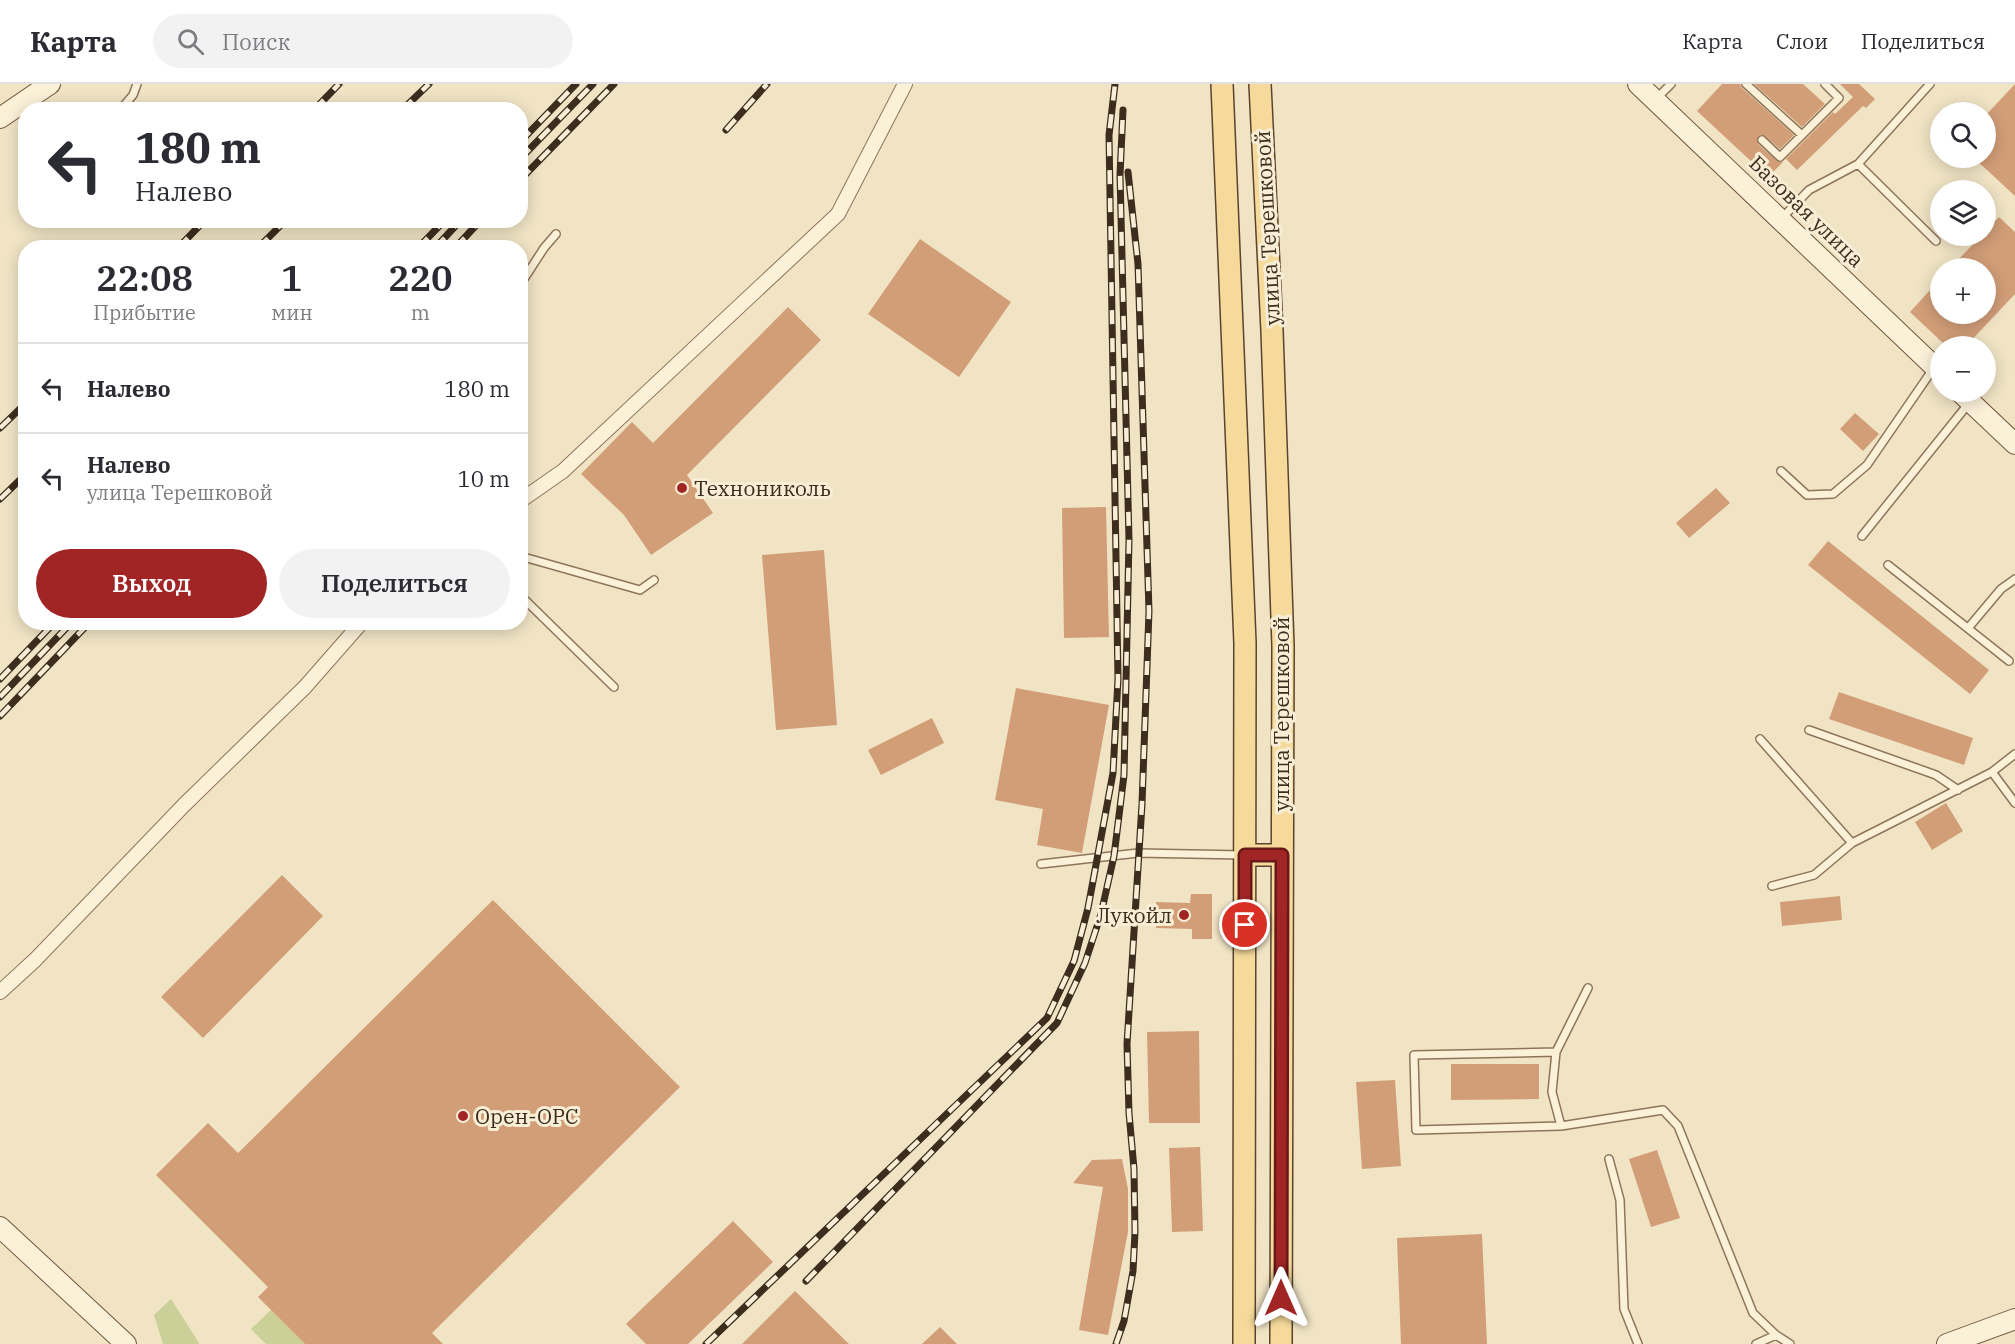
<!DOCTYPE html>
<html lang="ru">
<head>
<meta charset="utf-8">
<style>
	body { margin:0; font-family:"IBM Plex Serif",serif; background:#f2f2f3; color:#2b2b33; height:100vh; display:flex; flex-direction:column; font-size:22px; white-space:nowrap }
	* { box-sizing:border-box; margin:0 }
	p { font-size:20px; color:#7c7c81 }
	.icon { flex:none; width:33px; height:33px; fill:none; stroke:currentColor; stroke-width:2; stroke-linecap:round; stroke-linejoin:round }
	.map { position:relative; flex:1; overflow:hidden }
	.panel { position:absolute; left:18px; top:156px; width:510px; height:390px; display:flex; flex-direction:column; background:#fff; border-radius:24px; box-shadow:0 3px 15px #0003 }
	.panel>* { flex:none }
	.guide { position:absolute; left:18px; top:18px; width:510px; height:126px; border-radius:24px; box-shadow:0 3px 15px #0003; background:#fff; color:#2b2b33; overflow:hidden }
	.tools { position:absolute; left:1930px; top:18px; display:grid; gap:12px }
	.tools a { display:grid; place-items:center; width:66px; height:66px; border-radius:50%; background:#fff; box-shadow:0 3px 15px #0003; font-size:30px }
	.pin { position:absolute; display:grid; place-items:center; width:51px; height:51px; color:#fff; margin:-26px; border:3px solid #fff; border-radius:50%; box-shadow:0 2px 6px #0007 }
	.me { position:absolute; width:66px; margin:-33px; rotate:0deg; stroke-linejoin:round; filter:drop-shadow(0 0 4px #0008) }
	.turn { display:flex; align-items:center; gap:21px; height:126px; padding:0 18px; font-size:27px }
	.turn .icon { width:78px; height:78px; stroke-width:2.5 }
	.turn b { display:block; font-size:42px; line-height:51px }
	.eta { display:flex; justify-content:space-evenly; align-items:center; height:102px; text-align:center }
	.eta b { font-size:36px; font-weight:600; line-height:42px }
	.cta { display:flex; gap:12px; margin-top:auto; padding:12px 18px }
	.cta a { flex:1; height:69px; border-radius:36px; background:#a12525; color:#fff; font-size:24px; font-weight:600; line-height:69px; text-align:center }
	.cta a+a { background:#f2f2f3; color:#2b2b33 }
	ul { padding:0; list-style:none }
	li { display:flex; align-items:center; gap:18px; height:90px; padding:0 18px; border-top:2px solid #e1e1e2 }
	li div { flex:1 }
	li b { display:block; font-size:22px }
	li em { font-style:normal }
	header { display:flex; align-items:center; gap:36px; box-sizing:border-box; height:84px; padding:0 30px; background:#fff; border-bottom:2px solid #e1e1e2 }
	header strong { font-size:28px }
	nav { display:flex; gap:33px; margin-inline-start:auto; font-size:21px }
	.search { width:420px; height:54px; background:#f2f2f3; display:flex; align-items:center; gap:15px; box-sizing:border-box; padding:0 21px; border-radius:33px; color:#7c7c81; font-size:22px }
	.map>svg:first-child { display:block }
	.green { fill:#cad098 }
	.building { fill:#d29e78 }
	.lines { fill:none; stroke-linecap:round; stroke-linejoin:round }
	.lane-casing { stroke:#8e7559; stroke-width:10 }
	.street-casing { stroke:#8e7559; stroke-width:16 }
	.secondary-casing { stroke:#70563c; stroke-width:22 }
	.primary-casing { stroke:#5b432e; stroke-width:24 }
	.lane { stroke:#fbf1d9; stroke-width:7 }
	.street { stroke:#fbf1d9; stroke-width:14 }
	.secondary { stroke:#fbf1d9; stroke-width:20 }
	.primary { stroke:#f6da9b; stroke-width:21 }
	.rail-casing { stroke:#3d2d1e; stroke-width:7 }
	.rail { stroke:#f8eed5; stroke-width:4.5; stroke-dasharray:14; stroke-linecap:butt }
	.route-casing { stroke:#691818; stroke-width:15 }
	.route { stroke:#a12525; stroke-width:10 }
	.poi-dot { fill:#a12525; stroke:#f8eed5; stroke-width:2 }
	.labels { text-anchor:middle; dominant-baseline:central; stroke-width:6; stroke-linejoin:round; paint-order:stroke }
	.street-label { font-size:21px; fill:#3d2d1e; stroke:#f8eed5 }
	.poi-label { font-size:21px; fill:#3d2d1e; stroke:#f8eed5; text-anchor:start }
</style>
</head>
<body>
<header>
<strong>Карта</strong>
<div class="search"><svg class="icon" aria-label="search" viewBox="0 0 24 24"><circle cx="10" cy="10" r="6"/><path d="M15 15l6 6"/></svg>Поиск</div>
<nav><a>Карта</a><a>Слои</a><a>Поделиться</a></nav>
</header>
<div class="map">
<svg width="2015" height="1260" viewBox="0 0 2015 1260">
	<rect width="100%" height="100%" fill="#f1e4c5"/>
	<path class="green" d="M171,1215L199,1259V1260H163L154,1231Z
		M271,1226L305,1260H266L251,1245Z"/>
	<path class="building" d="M1722,0H1740L1742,4L1794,51L1780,65L1765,52L1761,51L1758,53V60L1777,77L1783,78L1768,93L1697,27Z
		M1754,0H1803L1825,20L1802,43Z
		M1840,0H1859L1875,15L1866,24L1863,22L1797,86L1786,75L1833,28L1835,30L1853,13Z
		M2015,0V112L1974,74H1986V31Z
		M1999,133L2015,148V210L1966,262H1946L1910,228L1941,194V230H1986V184H1950L1981,152H1986V146Z
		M920,155L1011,218L959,293L868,230Z
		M788,223L821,256L687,391L713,429L651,471L624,431L581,390L632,338L653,359Z
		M1855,329L1879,350L1863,367L1840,345Z
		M1716,404L1730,419L1689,454L1676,439Z
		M1106,423L1109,553L1064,554L1062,424Z
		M1828,457L1989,586L1970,610L1808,481Z
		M824,466L837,641L776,646L762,471Z
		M1016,604L1109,621L1082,769L1037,761L1043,725L995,716Z
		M1839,608L1973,654L1964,681L1829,635Z
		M932,634L944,659L881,691L868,666Z
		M1946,719L1963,747L1932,766L1915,738Z
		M282,791L323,832L203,954L161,913Z
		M1191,810H1212V855H1192V845L1156,844V818L1190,819Z
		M1840,812L1842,836L1782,842L1780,818Z
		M493,816L680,1003L432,1249L443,1260H305L258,1213L268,1203L156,1091L208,1039L238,1069Z
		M1199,947L1200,1039H1149L1147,948Z
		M1451,980H1539V1015L1451,1016Z
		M1395,996L1401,1082L1362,1085L1356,998Z
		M1200,1063L1203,1147L1172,1148L1169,1064Z
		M1657,1066L1680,1134L1651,1143L1629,1075Z
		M1122,1075L1128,1105V1148L1108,1251L1079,1246L1103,1103L1073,1099L1092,1076Z
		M733,1137L773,1178L688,1260H646L626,1240Z
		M1482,1150L1487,1260H1401L1397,1154Z
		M795,1207L849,1260H742Z
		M940,1243L957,1260H922Z"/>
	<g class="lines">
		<defs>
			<path id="lane" d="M1746,0L1802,51
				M1657,14L1671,0
				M120,26L133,11L137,0
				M1762,56L1780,73L1839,14L1825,0
				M1858,80L1936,157
				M1781,135L1809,106L1858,80L1930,0
				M520,201L544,164L556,150
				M1781,387L1807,411L1833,410L1867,381L1933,285
				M1862,452L1969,319
				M520,472L640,506L654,496
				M1888,481L2009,577
				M520,511L614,603
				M1969,543L2001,505L2015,495
				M1809,646L1936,691L1958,706
				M1760,655L1852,759
				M1992,688L2015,719
				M1041,780L1138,769L1243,771
				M1772,802L1814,791L1852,759L1992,688L2015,670
				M1556,968L1588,904
				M1561,1042L1552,1008L1556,968L1414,971L1416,1046L1561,1042L1663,1026L1678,1042L1753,1229L1776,1251L1790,1260
				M1609,1075L1620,1116L1624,1225L1638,1260
				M1756,1260L1776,1251"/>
			<path id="street" d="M520,417L563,387L838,130L905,0
				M0,908L35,876L184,721L305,603L362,538"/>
			<path id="secondary" d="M1638,0L1941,289
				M0,34L50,0
				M1960,308L2015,360
				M0,1143L126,1260
				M1947,1260L2015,1235"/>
			<path id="primary" d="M1222,0L1245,559L1244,1260
				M1260,0L1272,247L1283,562L1281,1260
				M1245,771H1282"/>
		</defs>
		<use href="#lane" class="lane-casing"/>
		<use href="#street" class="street-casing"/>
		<use href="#secondary" class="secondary-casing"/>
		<use href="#primary" class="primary-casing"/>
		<use href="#lane" class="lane"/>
		<use href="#street" class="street"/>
		<use href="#secondary" class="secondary"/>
		<use href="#primary" class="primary"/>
		<defs>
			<path id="rail" d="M314,26L339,0
				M402,26L429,0
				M726,46L767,0
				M520,58L576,0
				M520,75L593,0
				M520,96L614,0
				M178,164L205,136
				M258,164L286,136
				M418,164L445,136
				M435,164L461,136
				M455,164L481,136
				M0,344L26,319
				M0,415L26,390
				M0,595L55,538
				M0,613L72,538
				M0,632L90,538
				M806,1197L1057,939L1085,879L1101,830L1114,772L1124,691L1129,456L1120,91L1123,26
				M706,1260L1047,934L1074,877L1088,824L1113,689L1118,595L1109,51L1115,0
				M1116,1260L1124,1237L1133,1187L1135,1148L1134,1085L1129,1029L1127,960L1142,720L1149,527L1138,180L1128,88"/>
		</defs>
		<use href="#rail" class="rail-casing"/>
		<use href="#rail" class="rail"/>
	</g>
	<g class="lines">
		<defs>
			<path id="route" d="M1245,841V771H1282L1281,1214"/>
		</defs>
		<use href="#route" class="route-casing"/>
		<use href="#route" class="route"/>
	</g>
	<g class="poi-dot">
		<circle cx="682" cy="404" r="6"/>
		<circle cx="1184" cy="831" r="6"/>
		<circle cx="463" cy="1032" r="6"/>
	</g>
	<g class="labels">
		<g class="street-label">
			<text transform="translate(1807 127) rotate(44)">Базовая улица</text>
			<text transform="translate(1267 144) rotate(-93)">улица Терешковой</text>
			<text transform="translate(1281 630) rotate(-90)">улица Терешковой</text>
		</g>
		<g class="poi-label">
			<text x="694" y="404">Технониколь</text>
			<text x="1172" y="831" text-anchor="end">Лукойл</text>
			<text x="475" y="1032">Орен-ОРС</text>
		</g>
	</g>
</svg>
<div class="tools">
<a><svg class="icon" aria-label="search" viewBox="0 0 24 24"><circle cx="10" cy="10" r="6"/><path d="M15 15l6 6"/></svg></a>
<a><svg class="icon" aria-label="layers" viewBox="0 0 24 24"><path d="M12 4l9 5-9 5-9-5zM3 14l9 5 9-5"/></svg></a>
<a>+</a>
<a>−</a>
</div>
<div class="pin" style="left:1245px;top:841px;background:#d93025"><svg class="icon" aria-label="arrive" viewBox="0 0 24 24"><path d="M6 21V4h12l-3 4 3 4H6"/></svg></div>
<svg class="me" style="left:1281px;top:1214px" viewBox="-20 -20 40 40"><path d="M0-17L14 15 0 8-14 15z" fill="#a12525" stroke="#fff" stroke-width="4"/></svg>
<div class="guide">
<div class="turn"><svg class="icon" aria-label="left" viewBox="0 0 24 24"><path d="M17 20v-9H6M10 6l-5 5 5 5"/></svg><div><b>180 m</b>Налево</div></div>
</div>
<section class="panel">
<div class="eta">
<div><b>22:08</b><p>Прибытие</p></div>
<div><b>1</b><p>мин</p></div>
<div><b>220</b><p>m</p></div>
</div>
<ul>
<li><svg class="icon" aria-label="left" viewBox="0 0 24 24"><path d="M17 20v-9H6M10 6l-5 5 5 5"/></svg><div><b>Налево</b></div><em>180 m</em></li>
<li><svg class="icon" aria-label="left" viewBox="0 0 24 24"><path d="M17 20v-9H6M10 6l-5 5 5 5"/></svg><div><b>Налево</b><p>улица Терешковой</p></div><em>10 m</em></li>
</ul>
<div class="cta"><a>Выход</a><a>Поделиться</a></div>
</section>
</div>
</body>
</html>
